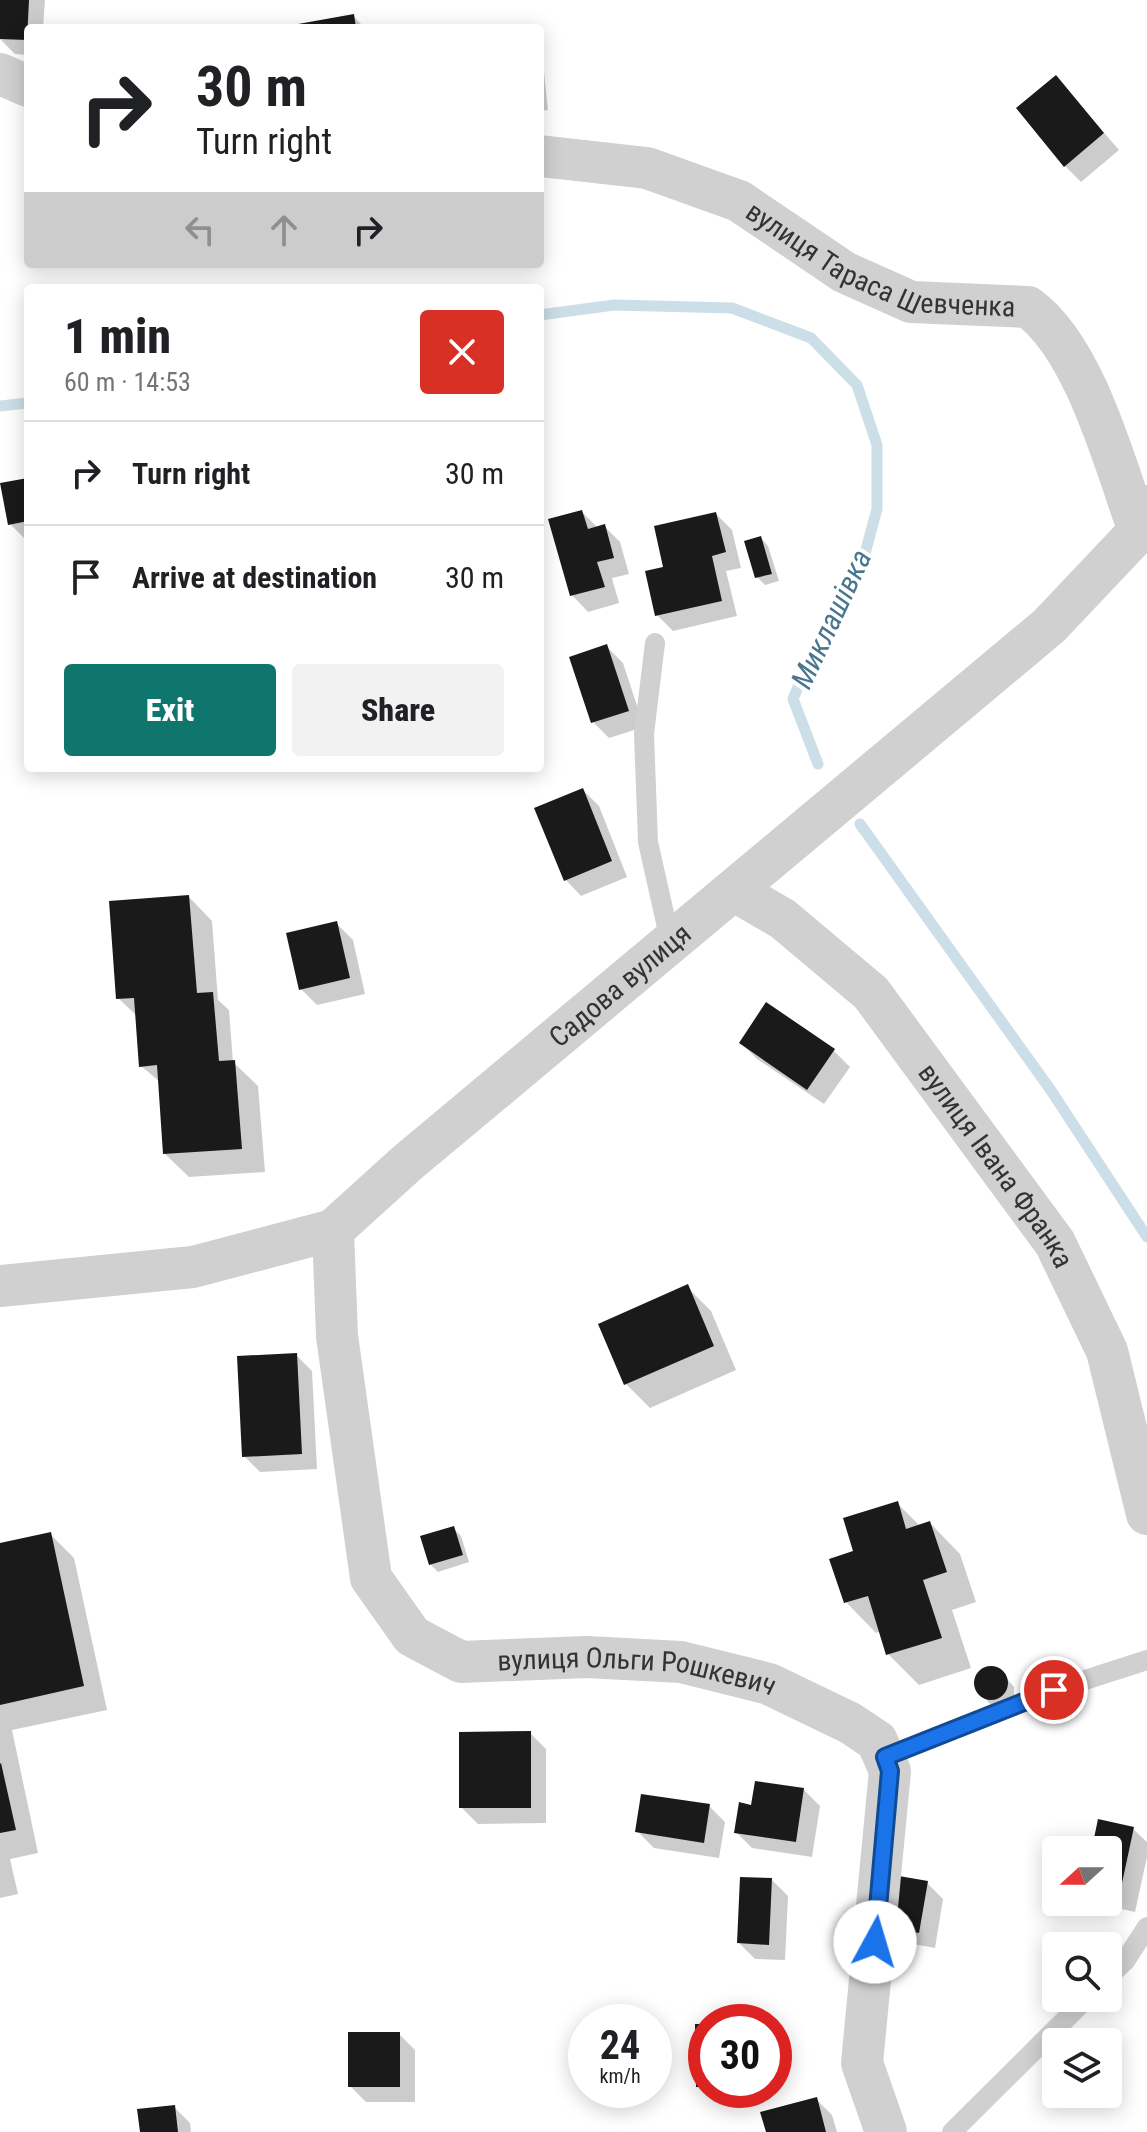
<!DOCTYPE html>
<html lang="en">
<head>
<meta charset="utf-8">
<style>
	body { margin:0; font-family:"Roboto Condensed",sans-serif; background:#f2f2f2; color:#202124; height:100vh; display:flex; flex-direction:column; font-size:30px; white-space:nowrap }
	* { box-sizing:border-box; margin:0 }
	p { font-size:26px; color:#757577 }
	.icon { flex:none; width:44px; height:44px; fill:none; stroke:currentColor; stroke-width:2; stroke-linecap:round; stroke-linejoin:round }
	.map { position:relative; flex:1; overflow:hidden }
	.panel { position:absolute; left:24px; top:284px; width:520px; height:488px; display:flex; flex-direction:column; background:#fff; border-radius:8px; box-shadow:0 4px 20px #0003 }
	.panel>* { flex:none }
	.hud { position:absolute; left:24px; top:24px; width:520px; height:244px; border-radius:8px; box-shadow:0 4px 20px #0003; background:#fff; color:#202124; overflow:hidden }
	.needle { width:52px; rotate:249deg }
	.fabs { position:absolute; left:1042px; top:1836px; display:grid; gap:16px }
	.fabs a { display:grid; place-items:center; width:80px; height:80px; border-radius:8px; background:#fff; box-shadow:0 4px 20px #0003; font-size:40px }
	.speed { position:absolute; left:568px; top:2004px; display:flex; gap:16px; font-size:40px; font-weight:700; text-align:center }
	.speed>* { display:grid; place-content:center; width:104px; height:104px; border-radius:50%; background:#fff; box-shadow:0 4px 20px #0003; line-height:1 }
	.speed small { font-size:20px; font-weight:400 }
	.speed .limit { border:12px solid #d22; background:#fff; color:#111 }
	.pin { position:absolute; display:grid; place-items:center; width:68px; height:68px; color:#fff; margin:-34px; border:4px solid #fff; border-radius:50%; box-shadow:0 2px 8px #0007 }
	.me { position:absolute; width:88px; margin:-44px; rotate:6deg; stroke-linejoin:round; filter:drop-shadow(0 0 6px #0008) }
	.turn { display:flex; align-items:center; gap:28px; height:168px; padding:0 40px; font-size:36px }
	.turn .icon { width:104px; height:104px; stroke-width:2.5 }
	.turn b { display:block; font-size:56px; line-height:68px }
	.lanes { display:flex; align-items:center; height:76px; padding:0 40px; background:#0003; justify-content:center; gap:40px; direction:ltr }
	.lanes .off { opacity:.35 }
	.round { display:grid; place-items:center; flex:none; width:84px; height:84px; border-radius:8px; background:#f2f2f2 }
	.summary { display:flex; align-items:center; justify-content:space-between; height:136px; padding:0 40px }
	h1 { font-size:48px; font-weight:800; line-height:60px }
	.button { display:flex; gap:16px; margin-top:auto; padding:16px 40px }
	.button a { flex:1; height:92px; border-radius:8px; background:#0f766e; color:#fff; font-size:32px; font-weight:800; line-height:92px; text-align:center }
	.button a+a { background:#f2f2f2; color:#202124 }
	ul { padding:0; list-style:none }
	li { display:flex; align-items:center; gap:24px; height:104px; padding:0 40px; border-top:2px solid #e0e0e0 }
	li div { flex:1 }
	li b { display:block; font-size:30px }
	li em { font-style:normal }
	.map>svg:first-child { display:block }
	.shadow { fill:#0003 }
	.lines { fill:none; stroke-linecap:round; stroke-linejoin:round }
	.stream { stroke:#ccdee7; stroke-width:11 }
	.building { fill:#1a1a1a }
	.service { stroke:#d0d0d0; stroke-width:20 }
	.minor { stroke:#d0d0d0; stroke-width:42 }
	.route-casing { stroke:#114b97; stroke-width:20 }
	.route { stroke:#1a73e8; stroke-width:14 }
	.labels { text-anchor:middle; dominant-baseline:central; stroke-width:8; stroke-linejoin:round; paint-order:stroke }
	.street-label { font-size:28px; fill:#333; stroke:#fff }
	.water-label { font-size:30px; font-style:italic; fill:#48768e; stroke:#fff }
</style>
</head>
<body>
<div class="map">
<svg width="1147" height="2132" viewBox="0 0 1147 2132">
	<rect width="100%" height="100%" fill="#fff"/>
	<path class="shadow" d="M1,0H45L43,28H28V55L15,54L0,39Z
		M353,16L365,28H292Z
		M540,59L543,62L548,110L540,111Z
		M1056,77L1119,150L1081,182L1065,166Z
		M28,480V539L26,540L10,524Z
		M582,512L598,528L604,526L620,542L629,574L612,578L619,603L588,612L572,595Z
		M716,514L732,530L741,568L726,571L737,616L673,631L657,615L666,568Z
		M761,538L768,546L779,581L765,585L757,577Z
		M607,647L623,663L644,727L609,738L593,722L572,658Z
		M583,790L599,806L627,877L581,896L565,879Z
		M189,897L212,921L218,1000L229,1010L233,1062L258,1086L265,1172L189,1177L165,1154L160,1082L141,1066L138,1017L118,998Z
		M337,924L353,940L365,994L317,1005L301,989Z
		M767,1005L834,1051L850,1067L824,1104L757,1059L741,1043Z
		M687,1287L711,1311L736,1370L650,1408L626,1384Z
		M296,1355L312,1371L317,1469L260,1472L244,1456Z
		M897,1503L920,1526L930,1523L960,1554L976,1602L952,1610L971,1668L919,1685L888,1654L881,1631L876,1633L846,1602L856,1552Z
		M453,1528L461,1536L469,1562L438,1572L430,1564Z
		M50,1534L74,1558L107,1710L12,1730L38,1853L10,1859L18,1894L0,1898V1545Z
		M986,1668H994L1001,1672L1014,1687V1695L996,1707L989,1703L976,1687L979,1672Z
		M530,1733L546,1749V1823L478,1824L462,1808Z
		M804,1790L820,1806L812,1857L752,1848L736,1832L753,1807Z
		M709,1806L725,1822L719,1858L654,1848L637,1831Z
		M1133,1829L1147,1842V1857L1135,1912L1091,1902H1108V1850H1083Z
		M772,1880L788,1896L785,1960L755,1959L739,1943Z
		M927,1883L943,1899L935,1948L903,1942L887,1926Z
		M706,2026V2090H765V2101L714,2102L698,2086Z
		M399,2034L415,2050V2102H366L350,2086Z
		M816,2099L832,2115L837,2132H768Z
		M174,2107L190,2123L191,2132H142Z"/>
	<g class="lines">
		<path class="stream" d="M540,315L614,305L732,308L811,338L857,385L877,445V509L860,572L836,626L808,664L793,699L818,764
			M0,406L28,403
			M860,824L1050,1089L1147,1237"/>
	</g>
	<path class="building" d="M0,0H29L27,40L0,39Z
		M354,14L356,28H287V26Z
		M1056,75L1104,133L1064,167L1016,108Z
		M28,478V521L8,525L0,483Z
		M582,510L588,529L605,524L614,558L597,562L605,587L570,596L548,519Z
		M716,512L726,552L712,556L722,601L655,616L645,571L663,567L654,526Z
		M761,536L772,574L755,578L744,541Z
		M607,644L629,711L591,723L569,657Z
		M583,788L612,861L564,881L534,808Z
		M189,895L197,993L213,992L219,1061L235,1060L242,1149L163,1154L157,1065L139,1067L134,998L116,999L109,901Z
		M337,921L350,978L299,990L286,933Z
		M766,1002L835,1049L807,1090L739,1043Z
		M688,1284L714,1346L624,1385L598,1324Z
		M297,1353L302,1454L242,1457L237,1356Z
		M898,1501L906,1529L930,1521L947,1572L923,1580L942,1638L886,1655L868,1596L844,1603L829,1559L853,1551L843,1518Z
		M454,1526L463,1555L429,1565L420,1536Z
		M51,1532L84,1686L0,1705V1543Z
		M974 1683a17 17 0 1 1 34 0a17 17 0 1 1-34 0Z
		M531,1731V1808H459V1732Z
		M1,1763L16,1830L0,1833V1764Z
		M755,1781L804,1788L796,1842L734,1833L739,1802L751,1805Z
		M641,1794L710,1804L704,1843L635,1832Z
		M1098,1819L1134,1827L1119,1897L1108,1895V1850H1081L1083,1841L1093,1843Z
		M893,1875L928,1881L919,1933L884,1926Z
		M740,1877L772,1878L769,1945L737,1943Z
		M695,2024H706V2087H696Z
		M348,2032H400V2087H348Z
		M817,2097L826,2132H766L760,2112Z
		M175,2105L178,2132H140L137,2109Z"/>
	<g class="lines">
		<path class="service" d="M655,643L644,734L648,842L671,945
			M885,1757L1054,1690L1147,1660
			M1108,1977L1125,1961L1147,1927
			M952,2132L1087,1998"/>
		<g class="minor">
			<path d="M0,74L28,86"/>
			<path id="s1" d="M540,156L647,168L739,201L844,272L911,302L1028,307C1085,348 1115,465 1139,531L1147,529"/>
			<path id="s2" d="M735,891L783,919L871,993L1055,1243L1107,1351L1147,1514"/>
			<path id="s3" d="M333,1230L337,1336L371,1578L412,1636L461,1662L587,1657L681,1662L769,1684L850,1723L877,1741L890,1771L862,2063L886,2132"/>
			<path id="s4" d="M0,1286L193,1267L333,1230L407,1163L1049,626L1139,531L1147,506"/>
		</g>
	</g>
	<g class="lines">
		<defs>
			<path id="route" d="M875,1942L890,1771L885,1757L1054,1690"/>
		</defs>
		<use href="#route" class="route-casing"/>
		<use href="#route" class="route"/>
	</g>
	<g class="labels">
		<g class="street-label">
			<text stroke="none"><textPath href="#s1" startOffset="364">вулиця Тараса Шевченка</textPath></text>
			<text stroke="none"><textPath href="#s4" startOffset="716">Садова вулиця</textPath></text>
			<text stroke="none"><textPath href="#s2" startOffset="384">вулиця Івана Франка</textPath></text>
			<text stroke="none"><textPath href="#s3" startOffset="654">вулиця Ольги Рошкевич</textPath></text>
		</g>
		<g class="water-label">
			<text transform="translate(831 619) rotate(-65)">Миклашівка</text>
		</g>
	</g>
</svg>
<div class="fabs">
<a><svg class="needle" viewBox="-14 -14 28 28"><path d="M0-13l5 13h-10z" fill="#e53935"/><path d="M0 13l5-13h-10z" fill="#757577"/></svg></a>
<a><svg class="icon" aria-label="search" viewBox="0 0 24 24"><circle cx="10" cy="10" r="6"/><path d="M15 15l6 6"/></svg></a>
<a><svg class="icon" aria-label="layers" viewBox="0 0 24 24"><path d="M12 4l9 5-9 5-9-5zM3 14l9 5 9-5"/></svg></a>
</div>
<div class="speed"><div>24<small>km/h</small></div><div class="limit">30</div></div>
<div class="pin" style="left:1054px;top:1690px;background:#d93025"><svg class="icon" aria-label="arrive" viewBox="0 0 24 24"><path d="M6 21V4h12l-3 4 3 4H6"/></svg></div>
<svg class="me" style="left:875px;top:1942px" viewBox="-20 -20 40 40"><circle r="19" fill="#fff"/><path d="M0-13L10 11 0 6-10 11z" fill="#1a73e8"/></svg>
<div class="hud">
<div class="turn"><svg class="icon" aria-label="right" viewBox="0 0 24 24"><path d="M7 20v-9h11M14 6l5 5-5 5"/></svg><div><b>30 m</b>Turn right</div></div>
<div class="lanes"><svg class="icon off" aria-label="left" viewBox="0 0 24 24"><path d="M17 20v-9H6M10 6l-5 5 5 5"/></svg><svg class="icon off" aria-label="ahead" viewBox="0 0 24 24"><path d="M12 20V5M6 11l6-6 6 6"/></svg><svg class="icon" aria-label="right" viewBox="0 0 24 24"><path d="M7 20v-9h11M14 6l5 5-5 5"/></svg></div>
</div>
<section class="panel">
<div class="summary"><div><h1>1 min</h1><p>60 m · 14:53</p></div><a class="round" style="background:#d93025;color:#fff"><svg class="icon" aria-label="close" viewBox="0 0 24 24"><path d="M6 6l12 12M18 6L6 18"/></svg></a></div>
<ul>
<li><svg class="icon" aria-label="right" viewBox="0 0 24 24"><path d="M7 20v-9h11M14 6l5 5-5 5"/></svg><div><b>Turn right</b></div><em>30 m</em></li>
<li><svg class="icon" aria-label="arrive" viewBox="0 0 24 24"><path d="M6 21V4h12l-3 4 3 4H6"/></svg><div><b>Arrive at destination</b></div><em>30 m</em></li>
</ul>
<div class="button"><a>Exit</a><a>Share</a></div>
</section>
</div>
</body>
</html>
